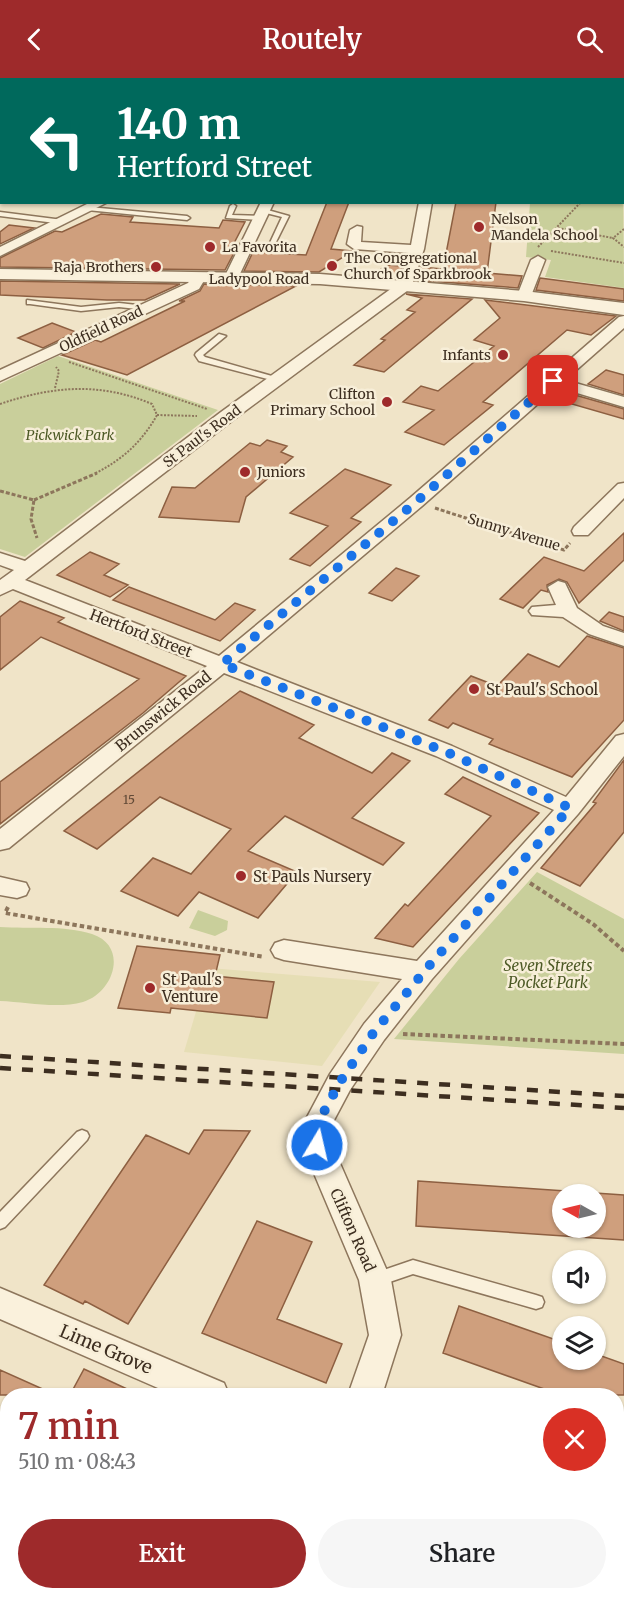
<!DOCTYPE html>
<html lang="en">
<head>
<meta charset="utf-8">
<style>
	body { margin:0; font-family:Merriweather,serif; background:#f6f6f6; color:#202124; height:100vh; display:flex; flex-direction:column; font-size:22px; white-space:nowrap }
	* { box-sizing:border-box; margin:0 }
	p { font-size:20px; color:#757577 }
	.icon { flex:none; width:33px; height:33px; fill:none; stroke:currentColor; stroke-width:2; stroke-linecap:round; stroke-linejoin:round }
	.map { position:relative; flex:1; overflow:hidden }
	.sheet { position:absolute; left:0px; top:1310px; width:624px; height:212px; display:flex; flex-direction:column; background:#fff; border-radius:24px 24px 0 0; box-shadow:0 2px 4px #0004 }
	.sheet>* { flex:none }
	.guide { position:absolute; left:0px; top:0px; width:624px; height:126px; box-shadow:0 2px 4px #0004; background:#00695c; color:#fff; overflow:hidden }
	.needle { width:39px; rotate:278deg }
	.buttons { position:absolute; left:552px; top:1106px; display:grid; gap:12px }
	.buttons a { display:grid; place-items:center; width:54px; height:54px; border-radius:50%; background:#fff; box-shadow:0 2px 4px #0004; font-size:30px }
	.pin { position:absolute; display:grid; place-items:center; width:51px; height:51px; color:#fff; margin:-26px; border-radius:12px; box-shadow:0 3px 9px #0006 }
	.me { position:absolute; width:66px; margin:-33px; rotate:9deg; stroke-linejoin:round; filter:drop-shadow(0 0 4px #0008) }
	.turn { display:flex; align-items:center; gap:21px; height:126px; padding:0 18px; font-size:27px }
	.turn .icon { width:78px; height:78px; stroke-width:2.5 }
	.turn b { display:block; font-size:42px; line-height:51px }
	.round { display:grid; place-items:center; flex:none; width:63px; height:63px; border-radius:32px; background:#f6f6f6 }
	.headline { display:flex; align-items:center; justify-content:space-between; height:102px; padding:0 18px }
	h1 { font-size:36px; font-weight:600; line-height:45px; color:#9e2a2b }
	.button { display:flex; gap:12px; margin-top:auto; padding:12px 18px }
	.button a { flex:1; height:69px; border-radius:36px; background:#9e2a2b; color:#fff; font-size:24px; font-weight:600; line-height:69px; text-align:center }
	.button a+a { background:#f6f6f6; color:#202124 }
	header { display:flex; justify-content:space-between; align-items:center; height:78px; padding:0 18px; background:#9e2a2b; color:#fff; font-size:27px; font-weight:600 }
	.map>svg:first-child { display:block }
	.farmland { fill:#e6deb5 }
	.green { fill:#c9cf9b }
	.building { fill:#cf9f7d; stroke:#8d5f41; stroke-width:1.5; fill-rule:evenodd }
	.lines { fill:none; stroke-linecap:round; stroke-linejoin:round }
	.service-casing { stroke:#8d765c; stroke-width:3 }
	.minor-casing { stroke:#8d765c; stroke-width:3 }
	.tertiary-casing { stroke:#8d765c; stroke-width:3 }
	.trunk-casing { stroke:#5b4430; stroke-width:3 }
	.path-far2 { stroke:#8d765c; stroke-width:2; stroke-dasharray:2 1.5; stroke-linecap:butt }
	.path-far1 { stroke:#8d765c; stroke-width:3; stroke-dasharray:4 2; stroke-linecap:butt }
	.path { stroke:#8d765c; stroke-width:4; stroke-dasharray:4.5 3; stroke-linecap:butt }
	.service { fill:#faf1dc; fill-rule:evenodd }
	.minor { fill:#faf1dc; fill-rule:evenodd }
	.tertiary { fill:#faf1dc; fill-rule:evenodd }
	.trunk { fill:#eabe7c; fill-rule:evenodd }
	.rail { stroke:#3d2e20; stroke-width:4.5; stroke-dasharray:11 11; stroke-linecap:butt }
	.route { stroke:#1a73e8; stroke-width:10; stroke-dasharray:0 18 }
	.poi-dot { fill:#9e2a2b; stroke:#f7eed8; stroke-width:2 }
	.labels { text-anchor:middle; dominant-baseline:central; stroke-width:5; stroke-linejoin:round; paint-order:stroke }
	.number-label { font-size:12px; fill:#624a37 }
	.far-poi-label { font-size:14px; fill:#3d2e20; stroke:#f7eed8; text-anchor:start }
	.far-street-label { font-size:14px; fill:#3d2e20; stroke:#f7eed8 }
	.far-park-label { font-size:14px; font-style:italic; fill:#4d5a26; stroke:#f7eed8 }
	.street-label { font-size:15px; fill:#3d2e20; stroke:#f7eed8 }
	.poi-label { font-size:15px; fill:#3d2e20; stroke:#f7eed8; text-anchor:start }
	.park-label { font-size:15px; font-style:italic; fill:#4d5a26; stroke:#f7eed8 }
	.near-street-label { font-size:18px; fill:#3d2e20; stroke:#f7eed8 }
</style>
</head>
<body>
<header><svg class="icon" aria-label="back" viewBox="0 0 24 24"><path d="M15 5l-7 7 7 7"/></svg>Routely<svg class="icon" aria-label="search" viewBox="0 0 24 24"><circle cx="10" cy="10" r="6"/><path d="M15 15l6 6"/></svg></header>
<div class="map">
<svg width="624" height="1520" viewBox="0 0 624 1520">
	<rect width="100%" height="100%" fill="#f0e4c8"/>
	<path class="farmland" d="M209,890L380,904L322,988L184,974Z"/>
	<path class="green" d="M623,80L624,210L545,199L551,182L526,179L530,125L622,124Z
		M58,278L218,332L25,479L0,471V306Z
		M537,794L624,841V976L394,961L459,881Z
		M198,832L228,843L227,852L215,858L189,850Z
		M0,849C29,851 64,847 92,856C129,868 114,915 83,924C57,931 26,924 0,923Z"/>
	<path class="building" d="M327,124H349L331,171L353,173L319,194L244,193L253,174L306,177Z
		M456,124H496L487,195L522,198L518,210L416,202L420,189L443,191Z
		M101,136L133,139L130,144L219,150L223,142L245,144L230,173H235L225,192L0,189V180L55,153L62,154Z
		M9,147L34,150L0,166V154Z
		M387,187L402,188L398,200L371,198Z
		M540,200L624,211V223L536,212Z
		M0,203L180,206L145,222H107L0,217Z
		M204,206L296,208L127,297L62,277L95,262L101,264L185,223H179L200,213Z
		M406,216L472,221L384,294L354,287L385,262L381,261L415,234L407,232L422,220Z
		M485,222L616,238L591,257L567,252L483,324L493,327L444,367L405,354L434,332L403,324L421,308L438,313L494,268L474,262L500,240Z
		M52,245L76,254L43,270L18,260Z
		M606,292L624,297V317L588,306Z
		M575,317L624,331V341L565,324Z
		M267,362L287,368L281,374L293,379L246,419L239,444L159,439L172,409L195,410L250,365L260,368Z
		M345,391L391,407L351,440L361,444L310,488L290,481L328,448L290,435Z
		M624,455V482L579,525L567,504L559,501L547,507L548,514L541,512L523,530L500,521L544,479L584,493Z
		M90,474L119,486L104,497L128,507L110,519L57,497Z
		M396,490L419,498L392,523L369,515Z
		M129,509L215,542L235,525L255,532L220,563L113,522Z
		M20,523L64,540L58,544L186,598L143,635L0,746V704L139,601L41,559L0,592V539Z
		M609,534L624,539V553L600,543Z
		M587,558L624,570V642L572,699L489,666L493,661L453,645L448,650L429,642L471,598L497,608L528,576L559,589Z
		M240,613L314,647L299,660L372,695L392,675L410,683L352,740L404,765L383,787L285,738L248,773L297,794L258,840L199,814L178,838L121,813L153,780L191,796L231,751L160,719L97,771L64,753Z
		M624,682V754L580,808L541,790L596,725L593,724Z
		M463,699L539,735L413,869L375,860L405,826L408,828L491,738L445,716Z
		M137,868L220,877L215,898L274,904L267,940L171,930L170,935L118,930Z
		M204,1052L250,1053L128,1246L85,1223L83,1226L44,1207L146,1057L189,1076Z
		M418,1103L624,1117V1162L416,1148ZM562,1116H596V1149H562Z
		M257,1143L312,1164L277,1241L342,1266L326,1305L202,1255Z
		M459,1228L562,1264V1281H596V1276L624,1286V1317H561L443,1275Z
		M84,1291L140,1317H70Z
		M0,1292L56,1317H0Z"/>
	<g class="lines">
		<defs>
			<path id="service" d="M196,0H203L195,2Z
				M389,0H395L388,2Z
				M451,0H458L450,2Z
				M233,126L236,128L232,137L260,138L263,140L260,142L226,140L230,128Z
				M89,129L187,138L190,140L187,142L87,132L86,131Z
				M264,131L289,138L272,172H244V170L246,169H268L282,139L262,134V132Z
				M0,134L63,142L66,144L63,146L0,138Z
				M27,222L81,229L119,225L146,228L150,230L146,232L119,229L81,233L30,226H27Z
				M219,256L226,258L203,277L205,279L279,300V304L199,283L195,277L196,275Z
				M82,1052L87,1054L89,1058L87,1062L5,1149L0,1151V1134L77,1054Z
				M413,1182L536,1217L542,1219L544,1224L542,1229L536,1231L413,1196L375,1209L369,1207L367,1202L369,1197Z"/>
			<path id="minor" d="M317,0H327L316,2Z
				M467,0H484L485,2H468Z
				M568,0H578L567,2Z
				M619,0H624V6L622,2Z
				M91,124H108L0,178V169Z
				M261,124H274L238,200L231,204L226,203L224,200Z
				M419,124H432L424,171L411,210L233,342L25,502L219,578L410,420L619,239L624,238V250L565,302L624,319V329L557,309L422,428L237,584L452,668L566,719L616,658L624,656V678L578,736L432,901L384,962L350,1012L333,1044L332,1067L391,1202L401,1257L382,1317H348L369,1257L359,1202L302,1067L305,1043L330,996L364,946L402,901L284,882L275,879L271,872L275,865L284,862L417,883L554,732L436,678L224,595L9,770L0,772V751L207,588L13,511L0,517V502L14,492L0,487V475L25,483L221,334L399,205L409,175L354,171L347,166L350,152L357,148L362,149L361,164L411,167Z
				M538,178L545,182L531,218L529,221H519L517,218L531,182Z
				M198,197L205,201L199,211L0,303V292L188,205L193,198Z
				M624,405V420L588,457H574L572,453L574,449L618,406Z
				M558,503L565,505L577,530L603,548L624,555V568L589,556L563,539L532,537L529,533L532,529L556,527L548,509Z
				M0,799L26,805L29,811L26,817L17,820L0,817Z
				M0,1210L224,1305L229,1317H174L0,1241Z
				M266,1514H304L301,1520H263Z"/>
			<path id="tertiary" d="M129,0H149L150,2H130Z
				M622,72H624V80H622Z
				M0,191L320,196L524,213L624,225V237L524,223L320,206L0,201Z"/>
			<path id="trunk" d="M98,0H112L97,2Z
				M2,52V62L0,63V53Z"/>
		</defs>
		<use href="#service" class="service-casing"/>
		<use href="#minor" class="minor-casing"/>
		<use href="#tertiary" class="tertiary-casing"/>
		<use href="#trunk" class="trunk-casing"/>
		<path class="path-far2" d="M558,150L613,160
			M624,151L613,160L624,169
			M538,169L581,124
			M551,173L624,185
			M69,284L207,331
			M55,310L59,293L56,289
			M0,326C53,308 100,304 152,326L157,337C142,364 122,382 94,396
			M157,337L197,338"/>
		<path class="path-far1" d="M0,413L34,422L31,441L37,460
			M34,422L97,395
			M435,430L564,472L570,465"/>
		<path class="path" d="M530,805L593,846L624,873
			M8,829L5,835L264,879
			M403,956L624,966"/>
		<use href="#service" class="service"/>
		<use href="#minor" class="minor"/>
		<use href="#tertiary" class="tertiary"/>
		<use href="#trunk" class="trunk"/>
		<path class="rail" d="M0,978L624,1018
			M0,990L624,1030"/>
	</g>
	<g class="lines">
		<path class="route" d="M317,1067L319,1043L340,1004L374,954L434,882L570,730L444,673L222,586L416,424L553,303"/>
	</g>
	<g class="poi-dot">
		<circle cx="479" cy="149" r="6"/>
		<circle cx="210" cy="169" r="6"/>
		<circle cx="332" cy="188" r="6"/>
		<circle cx="156" cy="189" r="6"/>
		<circle cx="503" cy="277" r="6"/>
		<circle cx="387" cy="324" r="6"/>
		<circle cx="245" cy="394" r="6"/>
		<circle cx="474" cy="611" r="6"/>
		<circle cx="241" cy="798" r="6"/>
		<circle cx="150" cy="910" r="6"/>
	</g>
	<g class="labels">
		<g class="number-label">
			<text x="129" y="721">15</text>
		</g>
		<g class="far-poi-label">
			<text x="491" y="141">Nelson<tspan x="491" dy="16">Mandela School</tspan></text>
			<text x="222" y="169">La Favorita</text>
			<text x="344" y="180">The Congregational<tspan x="344" dy="16">Church of Sparkbrook</tspan></text>
			<text x="144" y="189" text-anchor="end">Raja Brothers</text>
			<text x="491" y="277" text-anchor="end">Infants</text>
			<text x="375" y="316" text-anchor="end">Clifton<tspan x="375" dy="16">Primary School</tspan></text>
			<text x="257" y="394">Juniors</text>
		</g>
		<g class="far-street-label">
			<text x="259" y="201">Ladypool Road</text>
			<text transform="translate(101 251) rotate(-25)">Oldfield Road</text>
			<text transform="translate(202 358) rotate(-37)">St Paul's Road</text>
			<text transform="translate(514 454) rotate(17)">Sunny Avenue</text>
		</g>
		<g class="far-park-label">
			<text x="70" y="357">Pickwick Park</text>
		</g>
		<g class="street-label">
			<text transform="translate(141 555) rotate(21)">Hertford Street</text>
			<text transform="translate(163 633) rotate(-39)">Brunswick Road</text>
			<text transform="translate(353 1152) rotate(66)">Clifton Road</text>
		</g>
		<g class="poi-label">
			<text x="486" y="611">St Paul's School</text>
			<text x="253" y="798">St Pauls Nursery</text>
			<text x="162" y="901">St Paul's<tspan x="162" dy="17">Venture</tspan></text>
		</g>
		<g class="park-label">
			<text x="548" y="887">Seven Streets<tspan x="548" dy="17">Pocket Park</tspan></text>
		</g>
		<g class="near-street-label">
			<text transform="translate(106 1271) rotate(23)">Lime Grove</text>
		</g>
	</g>
</svg>
<div class="buttons">
<a><svg class="needle" viewBox="-14 -14 28 28"><path d="M0-13l5 13h-10z" fill="#e53935"/><path d="M0 13l5-13h-10z" fill="#757577"/></svg></a>
<a><svg class="icon" aria-label="sound" viewBox="0 0 24 24"><path d="M4 9h4l5-4v14l-5-4H4zM17 9q2 3 0 6"/></svg></a>
<a><svg class="icon" aria-label="layers" viewBox="0 0 24 24"><path d="M12 4l9 5-9 5-9-5zM3 14l9 5 9-5"/></svg></a>
</div>
<div class="pin" style="left:553px;top:303px;background:#d93025"><svg class="icon" aria-label="arrive" viewBox="0 0 24 24"><path d="M6 21V4h12l-3 4 3 4H6"/></svg></div>
<svg class="me" style="left:317px;top:1067px" viewBox="-20 -20 40 40"><circle r="17" fill="#1a73e8" stroke="#fff" stroke-width="3"/><path d="M0-11L8 9 0 5-8 9z" fill="#fff"/></svg>
<div class="guide">
<div class="turn"><svg class="icon" aria-label="left" viewBox="0 0 24 24"><path d="M17 20v-9H6M10 6l-5 5 5 5"/></svg><div><b>140 m</b>Hertford Street</div></div>
</div>
<section class="sheet">
<div class="headline"><div><h1>7 min</h1><p>510 m · 08:43</p></div><a class="round" style="background:#d93025;color:#fff"><svg class="icon" aria-label="close" viewBox="0 0 24 24"><path d="M6 6l12 12M18 6L6 18"/></svg></a></div>
<div class="button"><a>Exit</a><a>Share</a></div>
</section>
</div>
</body>
</html>
